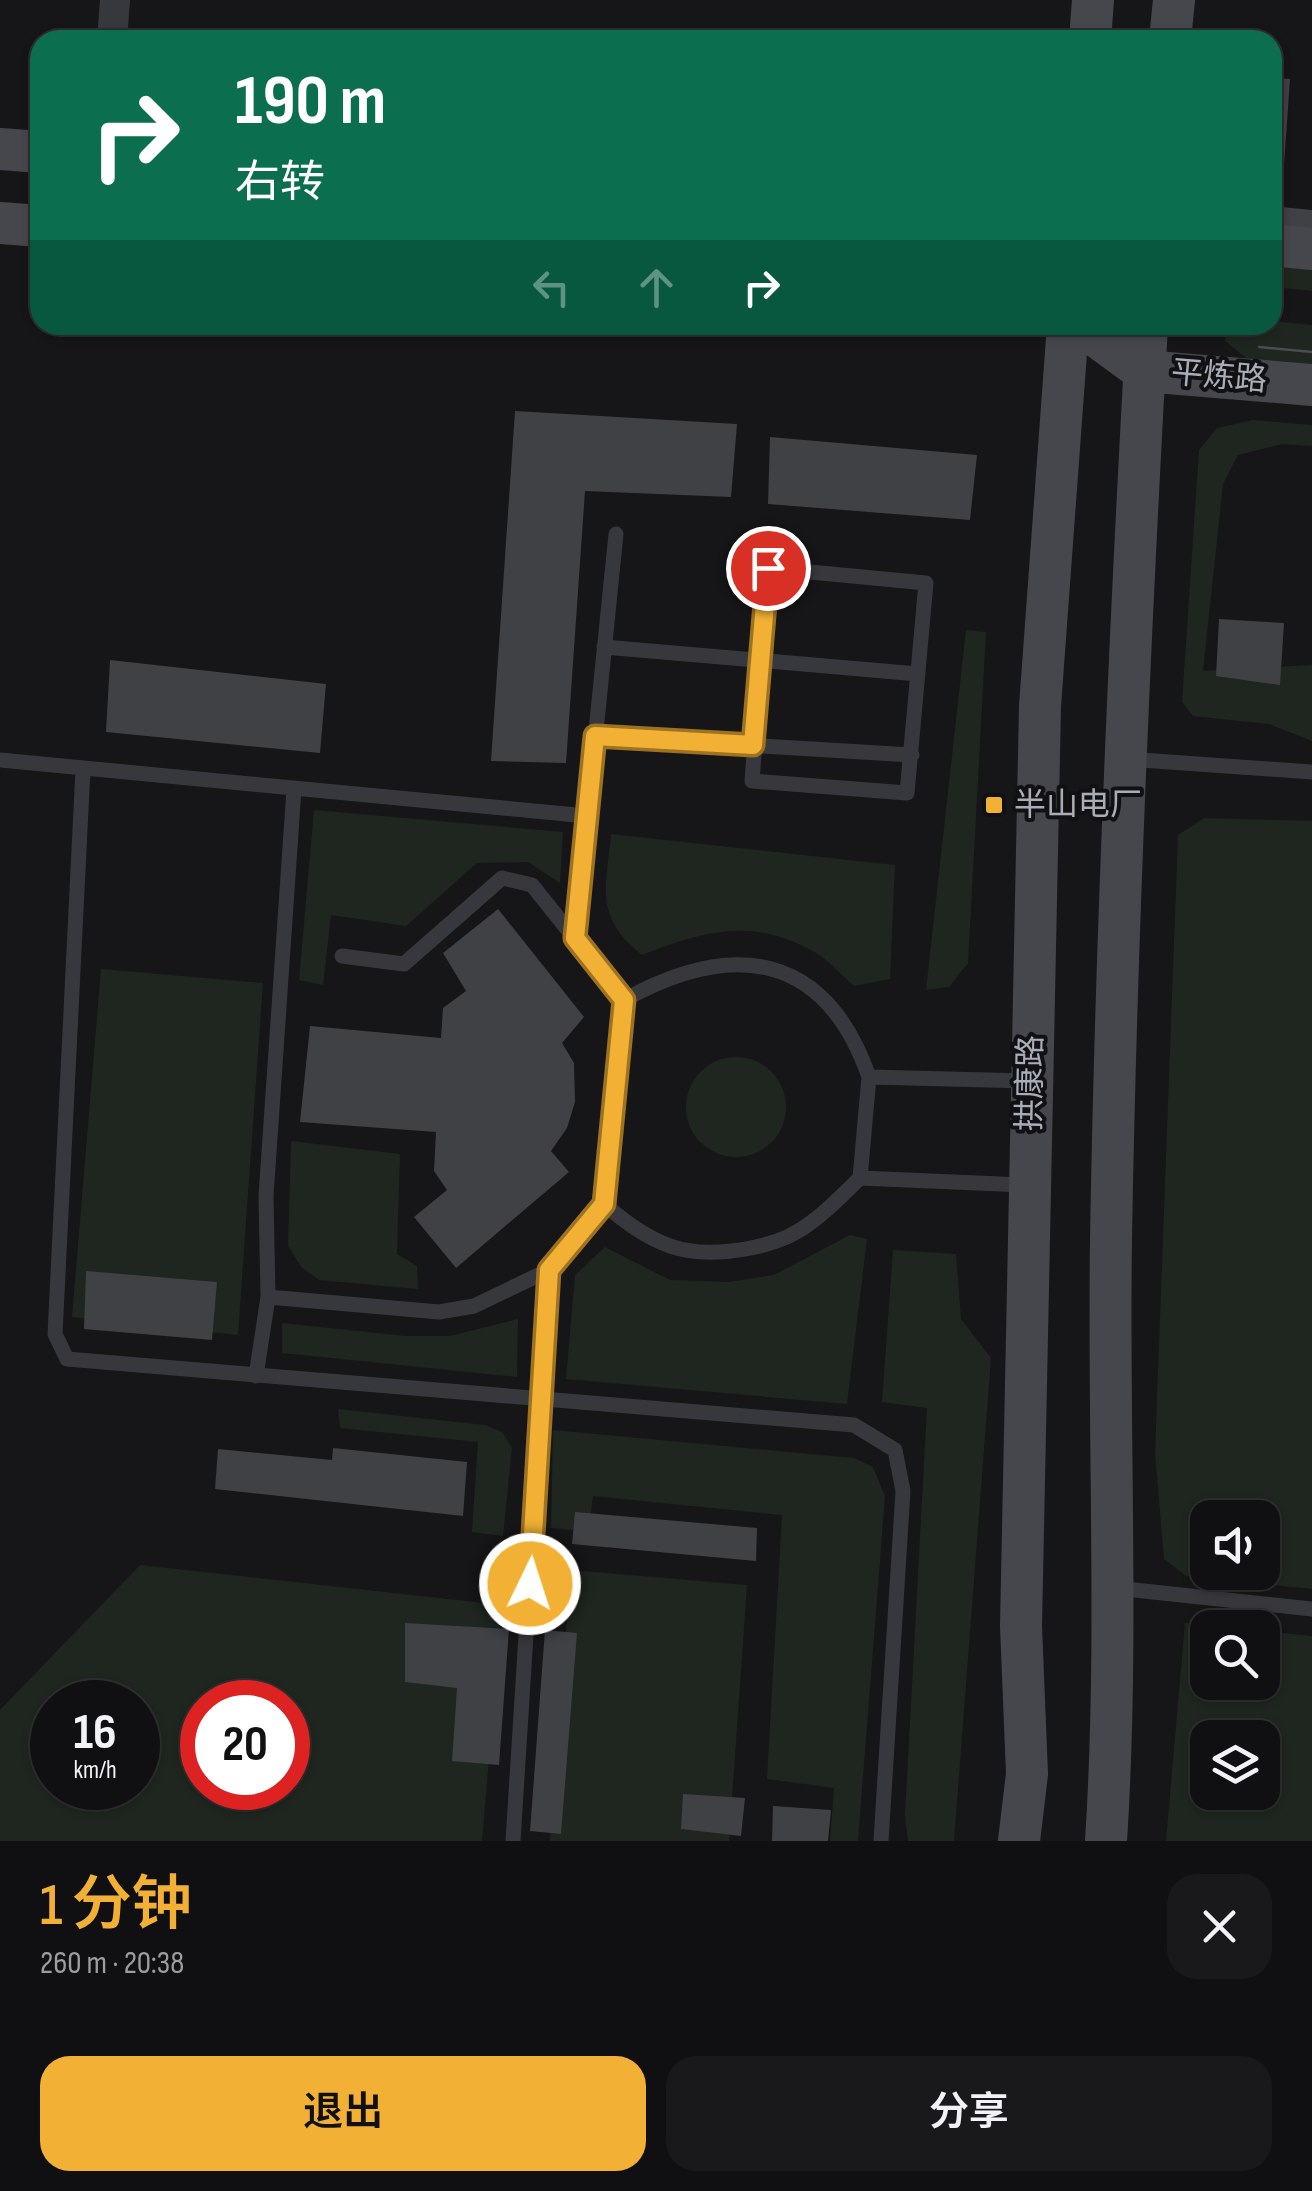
<!DOCTYPE html>
<html lang="zh">
<head>
<meta charset="utf-8">
<style>
	body { margin:0; font-family:"Sofia Sans Condensed","Noto Sans SC",sans-serif; background:#19191b; color:#f1f3f6; height:100vh; display:flex; flex-direction:column; font-size:38px; white-space:nowrap }
	* { box-sizing:border-box; margin:0 }
	p { font-size:32px; color:#9c9d9f }
	.icon { flex:none; width:55px; height:55px; fill:none; stroke:currentColor; stroke-width:2; stroke-linecap:round; stroke-linejoin:round }
	.map { position:relative; height:1841px; overflow:hidden }
	.sheet { display:flex; flex-direction:column; background:#101012; flex:1 }
	.sheet>* { flex:none }
	.hud { position:absolute; left:30px; top:30px; width:1252px; height:305px; border-radius:30px; box-shadow:0 2px 8px #0004,0 0 0 2px #303032; background:#0b6e4f; color:#fff; overflow:hidden }
	.fabs { position:absolute; left:1190px; top:1500px; display:grid; gap:20px }
	.fabs a { display:grid; place-items:center; width:90px; height:90px; border-radius:20px; background:#101012; box-shadow:0 2px 8px #0004,0 0 0 2px #303032; font-size:50px }
	.speed { position:absolute; left:30px; top:1680px; display:flex; gap:20px; font-size:50px; font-weight:700; text-align:center }
	.speed>* { display:grid; place-content:center; width:130px; height:130px; border-radius:50%; background:#101012; box-shadow:0 2px 8px #0004,0 0 0 2px #303032; line-height:1 }
	.speed small { font-size:25px; font-weight:400 }
	.speed .limit { border:15px solid #d22; background:#fff; color:#111 }
	.pin { position:absolute; display:grid; place-items:center; width:85px; height:85px; color:#fff; margin:-42px; border:5px solid #fff; border-radius:50%; box-shadow:0 2px 10px #0007 }
	.me { position:absolute; width:110px; margin:-55px; rotate:4deg; stroke-linejoin:round; filter:drop-shadow(0 0 8px #0008) }
	.turn { display:flex; align-items:center; gap:35px; height:210px; padding:0 40px; font-size:45px }
	.turn .icon { width:130px; height:130px; stroke-width:2.5 }
	.turn b { display:block; font-size:70px; line-height:85px }
	.lanes { display:flex; align-items:center; height:95px; padding:0 40px; background:#0003; justify-content:center; gap:50px; direction:ltr }
	.lanes .off { opacity:.35 }
	.round { display:grid; place-items:center; flex:none; width:105px; height:105px; border-radius:30px; background:#19191b }
	.overview { display:flex; align-items:center; justify-content:space-between; height:170px; padding:0 40px }
	h1 { font-size:60px; font-weight:600; line-height:75px; color:#f2b134 }
	.button { display:flex; gap:20px; margin-top:auto; padding:20px 40px }
	.button a { flex:1; height:115px; border-radius:30px; background:#f2b134; color:#111; font-size:40px; font-weight:600; line-height:115px; text-align:center }
	.button a+a { background:#19191b; color:#f1f3f6 }
	.map>svg:first-child { display:block }
	.green { fill:#1e261f; fill-rule:evenodd }
	.building { fill:#404145 }
	.lines { fill:none; stroke-linecap:round; stroke-linejoin:round }
	.lane { stroke:#37383d; stroke-width:15 }
	.street { stroke:#37383d; stroke-width:30 }
	.secondary { stroke:#45474d; stroke-width:42 }
	.tram { stroke:#4a4c52; stroke-width:2.5 }
	.route-casing { stroke:#9d7322; stroke-width:25 }
	.route { stroke:#f2b134; stroke-width:18 }
	.poi-dot { fill:#f2b134; stroke:#111113; stroke-width:4 }
	.labels { text-anchor:middle; dominant-baseline:central; stroke-width:8; stroke-linejoin:round; paint-order:stroke }
	.street-label { font-size:32px; fill:#a8adb8; stroke:#111113 }
	.poi-label { font-size:32px; fill:#a8adb8; stroke:#111113; text-anchor:start }
</style>
</head>
<body>
<div class="map">
<svg width="1312" height="1841" viewBox="0 0 1312 1841">
	<rect width="100%" height="100%" fill="#161618"/>
	<path class="green" d="M1272,259L1312,264V291L1273,287Z
		M1273,321L1312,325V370L1255,365L1225,341L1227,325H1272Z
		M1253,420L1312,425V446L1282,444L1238,455L1223,484L1203,671L1312,665V741L1269,724L1193,716L1182,702L1199,450L1217,428Z
		M966,630L986,632L968,963L949,987L926,990Z
		M314,810L563,832L560,883L528,862L477,863L406,926L331,915L323,985L299,980Z
		M1204,818L1312,821V1589L1186,1576L1164,1559L1155,1452L1178,835ZM1208,1518H1262V1572H1208Z
		M611,834L895,865L890,979L854,986C841,975 827,958 811,950C750,917 702,932 642,955C594,917 606,889 611,834Z
		M101,969L263,983L238,1335L72,1317Z
		M686 1107a50 50 0 1 1 100 0a50 50 0 1 1-100 0Z
		M291,1141L400,1154L397,1254L417,1266L418,1289L319,1280L302,1268L288,1246Z
		M850,1235L867,1239L847,1404L566,1379L575,1275L605,1247L670,1280L729,1282L774,1275Z
		M893,1250L956,1254L961,1319L991,1358L954,1841H908L905,1815L927,1408L882,1402Z
		M518,1319L517,1377L282,1353V1323L405,1336H450Z
		M338,1409L485,1425L502,1432L512,1447L503,1536L472,1532L478,1442L340,1428Z
		M553,1430L854,1458L873,1467L885,1496L858,1841H830L834,1788L767,1779L782,1515L593,1496L588,1531L551,1528Z
		M140,1565L502,1605L482,1841H0V1710ZM52,1702H138V1788H52ZM202,1702H288V1788H202Z
		M571,1570L747,1585L729,1841H550Z
		M1185,1623L1228,1627L1208,1628V1682H1262L1263,1631L1312,1636V1841H1166ZM1208,1738H1262V1792H1208Z"/>
	<path class="building" d="M1272,78L1290,79L1281,207L1312,210V237L1272,233Z
		M515,411L737,424L731,497L585,491L566,763L491,761Z
		M770,437L977,455L970,520L768,504Z
		M1219,619L1284,623L1280,685L1216,676Z
		M110,660L326,684L320,753L106,732Z
		M498,909L584,1017L562,1043L574,1063L575,1102L567,1128L551,1151L569,1172L456,1268L414,1217L447,1190L434,1171L436,1132L300,1122L310,1026L441,1038L443,1008L466,991L443,953Z
		M86,1271L217,1282L212,1340L84,1329Z
		M333,1448L467,1462L463,1516L215,1489L218,1449L332,1460Z
		M575,1512L757,1528L756,1561L572,1544Z
		M405,1623L509,1629L499,1765L452,1761L457,1688L405,1682Z
		M545,1630L577,1633L561,1834L530,1831Z
		M683,1794L745,1798L741,1836L681,1829Z
		M773,1806L831,1810L828,1841H772Z"/>
	<g class="lines">
		<path class="lane" d="M768,568L926,583L907,793L752,781Z
			M604,647L918,674
			M595,736L912,755
			M1127,759L1312,772
			M0,760L587,816
			M83,769L55,1334L67,1359L854,1425L895,1450L903,1491L881,1841
			M575,938L616,534
			M342,956L404,964L502,878L532,885L624,1000
			M860,1178L869,1077
			M604,1204L624,1000C732,940 825,951 869,1077L1027,1081
			M268,1297L439,1312L474,1306L549,1270L604,1204C624,1221 645,1237 670,1246C704,1258 755,1251 787,1237C815,1224 838,1199 860,1178L1025,1185
			M256,1376L268,1297L266,1196L294,789
			M1116,1588L1312,1609
			M513,1841L549,1270"/>
		<path class="street" d="M112,40L115,0"/>
		<path class="secondary" d="M1090,40L1093,0
			M1170,40L1174,0
			M0,149L40,152
			M0,223L40,226
			M1272,245L1312,249
			M1081,325L1144,371L1312,385
			M1019,1841L1027,1774L1021,1626L1040,706L1068,325
			M1106,1841C1119,1641 1108,1440 1111,1239C1116,934 1130,630 1147,325"/>
		<path class="tram" d="M1259,347L1312,352"/>
	</g>
	<g class="lines">
		<defs>
			<path id="route" d="M530,1584L549,1270L604,1204L624,1000L575,938L595,736L753,745L768,568"/>
		</defs>
		<use href="#route" class="route-casing"/>
		<use href="#route" class="route"/>
	</g>
	<rect class="poi-dot" x="984" y="795" width="20" height="20" rx="5"/>
	<g class="labels">
		<g class="street-label">
			<text transform="translate(1219 377) rotate(5)">平炼路</text>
			<text transform="translate(1031 1083) rotate(-89)">拱康路</text>
		</g>
		<g class="poi-label">
			<text x="1014" y="805">半山电厂</text>
		</g>
	</g>
</svg>
<div class="fabs">
<a><svg class="icon" aria-label="sound" viewBox="0 0 24 24"><path d="M4 9h4l5-4v14l-5-4H4zM17 9q2 3 0 6"/></svg></a>
<a><svg class="icon" aria-label="search" viewBox="0 0 24 24"><circle cx="10" cy="10" r="6"/><path d="M15 15l6 6"/></svg></a>
<a><svg class="icon" aria-label="layers" viewBox="0 0 24 24"><path d="M12 4l9 5-9 5-9-5zM3 14l9 5 9-5"/></svg></a>
</div>
<div class="speed"><div>16<small>km/h</small></div><div class="limit">20</div></div>
<div class="pin" style="left:768px;top:568px;background:#d93025"><svg class="icon" aria-label="arrive" viewBox="0 0 24 24"><path d="M6 21V4h12l-3 4 3 4H6"/></svg></div>
<svg class="me" style="left:530px;top:1584px" viewBox="-20 -20 40 40"><circle r="17" fill="#f2b134" stroke="#fff" stroke-width="3"/><path d="M0-11L8 9 0 5-8 9z" fill="#fff"/></svg>
<div class="hud">
<div class="turn"><svg class="icon" aria-label="right" viewBox="0 0 24 24"><path d="M7 20v-9h11M14 6l5 5-5 5"/></svg><div><b>190 m</b>右转</div></div>
<div class="lanes"><svg class="icon off" aria-label="left" viewBox="0 0 24 24"><path d="M17 20v-9H6M10 6l-5 5 5 5"/></svg><svg class="icon off" aria-label="ahead" viewBox="0 0 24 24"><path d="M12 20V5M6 11l6-6 6 6"/></svg><svg class="icon" aria-label="right" viewBox="0 0 24 24"><path d="M7 20v-9h11M14 6l5 5-5 5"/></svg></div>
</div>
</div>
<section class="sheet">
<div class="overview"><div><h1>1 分钟</h1><p>260 m · 20:38</p></div><a class="round"><svg class="icon" aria-label="close" viewBox="0 0 24 24"><path d="M6 6l12 12M18 6L6 18"/></svg></a></div>
<div class="button"><a>退出</a><a>分享</a></div>
</section>
</body>
</html>
